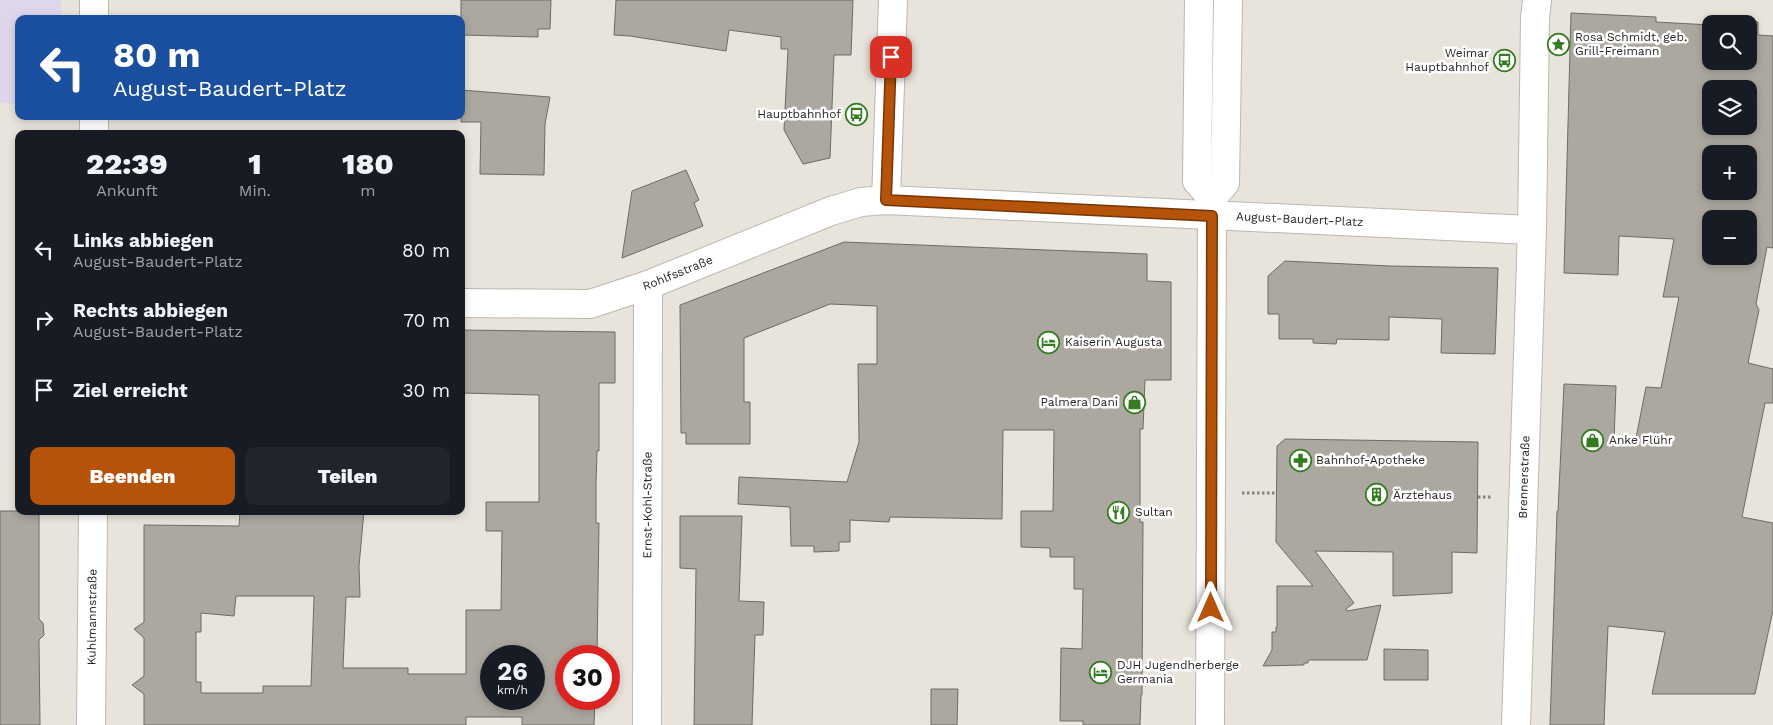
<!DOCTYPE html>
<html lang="de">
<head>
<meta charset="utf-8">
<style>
	body { margin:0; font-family:"Work Sans",sans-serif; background:#20242c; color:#f1f3f6; height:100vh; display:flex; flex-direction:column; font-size:19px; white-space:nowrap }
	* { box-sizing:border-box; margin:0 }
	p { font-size:16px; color:#9ea1a6 }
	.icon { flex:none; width:28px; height:28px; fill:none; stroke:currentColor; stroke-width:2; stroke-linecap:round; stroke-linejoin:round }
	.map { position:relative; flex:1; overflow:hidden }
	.side { position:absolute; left:15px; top:130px; width:450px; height:385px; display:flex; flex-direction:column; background:#171b24; border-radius:10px; box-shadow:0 2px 8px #0003 }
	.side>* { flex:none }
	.top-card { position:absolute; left:15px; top:15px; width:450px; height:105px; border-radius:10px; box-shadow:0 2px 8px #0003; background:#1a4fa0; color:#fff; overflow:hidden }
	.fabs { position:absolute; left:1702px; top:15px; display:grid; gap:10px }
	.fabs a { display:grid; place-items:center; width:55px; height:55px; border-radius:10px; background:#171b24; box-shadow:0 2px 8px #0003; font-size:25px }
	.speed { position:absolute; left:480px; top:645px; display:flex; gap:10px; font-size:25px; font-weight:700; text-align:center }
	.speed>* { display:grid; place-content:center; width:65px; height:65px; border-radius:50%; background:#171b24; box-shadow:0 2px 8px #0003; line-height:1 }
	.speed small { font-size:12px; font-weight:400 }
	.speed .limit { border:8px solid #d22; background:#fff; color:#111 }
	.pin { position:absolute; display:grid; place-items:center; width:42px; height:42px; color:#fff; margin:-21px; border-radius:10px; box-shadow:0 2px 8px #0006 }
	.me { position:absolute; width:55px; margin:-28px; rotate:0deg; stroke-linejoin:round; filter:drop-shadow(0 0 4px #0008) }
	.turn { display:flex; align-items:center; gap:18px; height:105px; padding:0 15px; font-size:22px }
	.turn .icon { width:65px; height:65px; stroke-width:2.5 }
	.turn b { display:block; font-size:35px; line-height:42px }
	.eta { display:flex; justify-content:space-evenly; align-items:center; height:85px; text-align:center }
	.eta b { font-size:30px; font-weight:800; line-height:35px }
	.cta { display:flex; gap:10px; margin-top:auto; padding:10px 15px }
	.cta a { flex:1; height:58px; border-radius:10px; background:#b45309; color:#fff; font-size:20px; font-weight:800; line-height:58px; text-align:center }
	.cta a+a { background:#20242c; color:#f1f3f6 }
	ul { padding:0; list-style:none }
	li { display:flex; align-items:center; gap:15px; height:70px; padding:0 15px }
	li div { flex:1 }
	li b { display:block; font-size:19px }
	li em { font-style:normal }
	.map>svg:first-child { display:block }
	.education { fill:#e0d6eb }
	.building { fill:#aca79f; stroke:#6f6b64; fill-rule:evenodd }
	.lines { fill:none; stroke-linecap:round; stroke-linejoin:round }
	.minor-casing { stroke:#bbb7af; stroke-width:30 }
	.path { stroke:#87837d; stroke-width:3; stroke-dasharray:2.5 2.5; stroke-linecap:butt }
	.minor { stroke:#fff; stroke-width:28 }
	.route-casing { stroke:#753606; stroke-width:12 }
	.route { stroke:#b45309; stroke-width:9 }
	.labels { text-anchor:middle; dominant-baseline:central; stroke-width:5; stroke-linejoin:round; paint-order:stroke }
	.poi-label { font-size:12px; fill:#292724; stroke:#fff; text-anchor:start }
	.street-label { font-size:12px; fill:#292724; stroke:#fff }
</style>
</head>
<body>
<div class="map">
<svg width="1773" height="725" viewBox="0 0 1773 725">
	<rect width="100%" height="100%" fill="#e9e4db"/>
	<path class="education" d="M0,0H61V19H19V104L0,103Z"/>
	<path class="building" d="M461,0H551L550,29H538V37L461,35Z
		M616,0H853L851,55H834L830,158L803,164L784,130L788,49H781V37L729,30L726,51L630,36L614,35Z
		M1571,13L1656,17V22L1711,25V61H1749V24H1722L1721,20L1758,22V35L1773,36V248L1767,247L1756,304L1759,310L1748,363L1773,369V403H1765L1742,517L1773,523V610L1755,694H1652L1665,632L1608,626L1604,725H1550L1557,511H1558L1564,384L1616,386L1614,441L1635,443L1646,387L1661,388L1679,297H1663L1674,239L1619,236L1618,275L1564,273ZM1711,89H1749V126H1711ZM1711,154H1749V191H1711ZM1711,219H1749V256H1711Z
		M461,90L550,97L545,124L544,175L480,174L481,122H461Z
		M686,170L699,200L694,203L703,226L622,258L632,191Z
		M844,242L1147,254V281L1171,282V380H1145L1143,429H1140V522H1143L1142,695H1141L1140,725H1083V721H1060L1061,648L1082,649L1083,589H1074V557H1050V548L1021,547V511H1053L1054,430H1003L1002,519L890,517L889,522L850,520V542H839V551L814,552V546H791L790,507L738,504L739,477L847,482L859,442L858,364H877V306L830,304L744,338V402H750V444H686V433H681L680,305Z
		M1285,261L1390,266L1498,268L1495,354L1441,353L1442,319L1389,317V340L1337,339L1336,344L1313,343V339H1279V314H1268V276Z
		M461,330L615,332V383H599V451H597L596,484V523H599L597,656H566V699H595L594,725H522V717H466V725H144V694L132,685L144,676V638L134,629L144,622V525L239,526L240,511H364L359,566L360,597H346L343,668H408V674H466V610H501L502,531H486V502H539V395L461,393ZM236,596H314L311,686H263V693H201V682H196V632H201V613L234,616ZM491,656H534V699H491Z
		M1285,439L1478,442L1477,553L1452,552V593L1393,596V552L1315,551L1354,603L1346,609L1347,611L1381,605L1367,660H1308V663H1304V665L1263,666L1272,650V632H1276V627H1277V586H1313L1276,542L1277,446Z
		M0,511H39V619L43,623L44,635L39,640L40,725H0Z
		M680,516H742L739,601L764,602L763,635H755L752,725H694L696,569L680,568Z
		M1384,649L1428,650V680H1384Z
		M931,689H958L957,725H931Z"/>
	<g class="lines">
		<defs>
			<g id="minor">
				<path d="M94,0V19"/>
				<path d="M1199,0L1197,181L1212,198L1225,183L1228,0"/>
				<path d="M94,116V134"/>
				<path d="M886,200L893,0"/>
				<path id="s1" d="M461,303L590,304L648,285L831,211L861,202L886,200L1532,230"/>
				<path id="s2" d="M91,725L93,511"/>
				<path id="s3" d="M647,725L648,285"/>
				<path d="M1210,725L1212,216"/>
				<path id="s4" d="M1516,725L1532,230L1535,18L1537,0"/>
			</g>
		</defs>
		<use href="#minor" class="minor-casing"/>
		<path class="path" d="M1242,493H1276
			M1478,497H1493"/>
		<use href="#minor" class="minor"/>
	</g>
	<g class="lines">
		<defs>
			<path id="route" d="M891,57L886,200L1212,216L1211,608"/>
		</defs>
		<use href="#route" class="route-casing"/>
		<use href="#route" class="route"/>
	</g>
	<defs>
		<symbol id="sight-ring" viewBox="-11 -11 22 22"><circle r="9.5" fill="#fff" stroke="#357c21" stroke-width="1.5"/><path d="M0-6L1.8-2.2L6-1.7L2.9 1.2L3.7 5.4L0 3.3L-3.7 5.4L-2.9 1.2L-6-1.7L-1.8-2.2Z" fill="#357c21"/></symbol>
		<symbol id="bus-ring" viewBox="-11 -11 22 22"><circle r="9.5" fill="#fff" stroke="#357c21" stroke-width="1.5"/><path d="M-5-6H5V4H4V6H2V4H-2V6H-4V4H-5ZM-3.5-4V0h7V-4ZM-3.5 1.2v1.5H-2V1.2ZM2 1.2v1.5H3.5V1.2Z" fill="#357c21"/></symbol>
		<symbol id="hotel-ring" viewBox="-11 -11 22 22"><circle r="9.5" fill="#fff" stroke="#357c21" stroke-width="1.5"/><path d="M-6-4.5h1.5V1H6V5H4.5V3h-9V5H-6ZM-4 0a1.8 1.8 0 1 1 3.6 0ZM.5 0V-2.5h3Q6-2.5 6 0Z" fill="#357c21"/></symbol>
		<symbol id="shop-ring" viewBox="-11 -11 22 22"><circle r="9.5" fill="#fff" stroke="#357c21" stroke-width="1.5"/><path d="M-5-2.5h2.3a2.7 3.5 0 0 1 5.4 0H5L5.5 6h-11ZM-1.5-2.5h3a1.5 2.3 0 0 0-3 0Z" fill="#357c21"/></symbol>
		<symbol id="pharmacy-ring" viewBox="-11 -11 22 22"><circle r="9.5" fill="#fff" stroke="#357c21" stroke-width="1.5"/><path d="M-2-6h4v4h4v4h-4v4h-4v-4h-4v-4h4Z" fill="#357c21"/></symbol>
		<symbol id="building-ring" viewBox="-11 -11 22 22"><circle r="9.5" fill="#fff" stroke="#357c21" stroke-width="1.5"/><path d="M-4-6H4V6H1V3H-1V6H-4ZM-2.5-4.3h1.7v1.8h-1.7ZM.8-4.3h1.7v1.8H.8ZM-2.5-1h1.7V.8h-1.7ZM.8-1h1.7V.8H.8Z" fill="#357c21"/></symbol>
		<symbol id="restaurant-ring" viewBox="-11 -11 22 22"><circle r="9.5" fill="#fff" stroke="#357c21" stroke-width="1.5"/><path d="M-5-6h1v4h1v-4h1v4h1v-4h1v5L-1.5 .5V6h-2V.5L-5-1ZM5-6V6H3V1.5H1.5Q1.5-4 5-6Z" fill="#357c21"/></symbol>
	</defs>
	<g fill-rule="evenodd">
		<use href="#sight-ring" x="1546" y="32" width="25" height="25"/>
		<use href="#bus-ring" x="1492" y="48" width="25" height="25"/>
		<use href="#bus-ring" x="844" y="102" width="25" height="25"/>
		<use href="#hotel-ring" x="1036" y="330" width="25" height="25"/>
		<use href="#shop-ring" x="1122" y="390" width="25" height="25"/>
		<use href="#shop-ring" x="1580" y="428" width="25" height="25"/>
		<use href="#pharmacy-ring" x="1288" y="448" width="25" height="25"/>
		<use href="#building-ring" x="1364" y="482" width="25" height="25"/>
		<use href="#restaurant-ring" x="1106" y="500" width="25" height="25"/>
		<use href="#hotel-ring" x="1088" y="660" width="25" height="25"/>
	</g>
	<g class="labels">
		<g class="poi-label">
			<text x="1575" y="37">Rosa Schmidt, geb.<tspan x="1575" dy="14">Grill-Freimann</tspan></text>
			<text x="1489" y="53" text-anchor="end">Weimar<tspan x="1489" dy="14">Hauptbahnhof</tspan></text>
			<text x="841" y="114" text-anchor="end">Hauptbahnhof</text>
			<text x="1065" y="342">Kaiserin Augusta</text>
			<text x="1118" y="402" text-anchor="end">Palmera Dani</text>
			<text x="1609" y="440">Anke Flühr</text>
			<text x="1316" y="460">Bahnhof-Apotheke</text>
			<text x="1393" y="495">Ärztehaus</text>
			<text x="1135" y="512">Sultan</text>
			<text x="1117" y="665">DJH Jugendherberge<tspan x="1117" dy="14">Germania</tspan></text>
		</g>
		<g class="street-label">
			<text stroke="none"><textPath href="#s1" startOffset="858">August-Baudert-Platz</textPath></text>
			<text stroke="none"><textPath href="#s1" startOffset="222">Rohlfsstraße</textPath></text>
			<text stroke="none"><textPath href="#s4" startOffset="248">Brennerstraße</textPath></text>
			<text stroke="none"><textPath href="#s3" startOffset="220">Ernst-Kohl-Straße</textPath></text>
			<text stroke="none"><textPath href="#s2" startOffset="108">Kuhlmannstraße</textPath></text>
		</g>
	</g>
</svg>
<div class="fabs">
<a><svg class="icon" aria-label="search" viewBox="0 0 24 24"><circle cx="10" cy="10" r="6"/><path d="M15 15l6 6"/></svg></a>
<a><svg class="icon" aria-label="layers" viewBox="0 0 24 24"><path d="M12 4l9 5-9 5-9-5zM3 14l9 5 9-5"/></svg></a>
<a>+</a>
<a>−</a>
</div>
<div class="speed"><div>26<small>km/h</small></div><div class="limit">30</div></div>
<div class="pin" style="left:891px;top:57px;background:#d93025"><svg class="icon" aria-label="arrive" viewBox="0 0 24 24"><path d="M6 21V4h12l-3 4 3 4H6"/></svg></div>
<svg class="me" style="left:1211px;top:608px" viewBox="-20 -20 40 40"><path d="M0-17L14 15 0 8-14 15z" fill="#b45309" stroke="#fff" stroke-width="4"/></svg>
<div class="top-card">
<div class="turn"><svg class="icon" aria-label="left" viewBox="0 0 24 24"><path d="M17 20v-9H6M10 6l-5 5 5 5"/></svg><div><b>80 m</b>August-Baudert-Platz</div></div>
</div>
<section class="side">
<div class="eta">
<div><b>22:39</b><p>Ankunft</p></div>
<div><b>1</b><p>Min.</p></div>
<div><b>180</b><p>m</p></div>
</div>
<ul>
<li><svg class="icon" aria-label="left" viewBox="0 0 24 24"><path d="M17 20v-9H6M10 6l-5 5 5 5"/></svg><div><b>Links abbiegen</b><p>August-Baudert-Platz</p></div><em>80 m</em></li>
<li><svg class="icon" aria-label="right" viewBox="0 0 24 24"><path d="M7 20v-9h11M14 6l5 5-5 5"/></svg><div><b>Rechts abbiegen</b><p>August-Baudert-Platz</p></div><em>70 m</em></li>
<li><svg class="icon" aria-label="arrive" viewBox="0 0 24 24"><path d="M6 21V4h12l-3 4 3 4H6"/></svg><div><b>Ziel erreicht</b></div><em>30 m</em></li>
</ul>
<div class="cta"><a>Beenden</a><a>Teilen</a></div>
</section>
</div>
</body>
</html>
